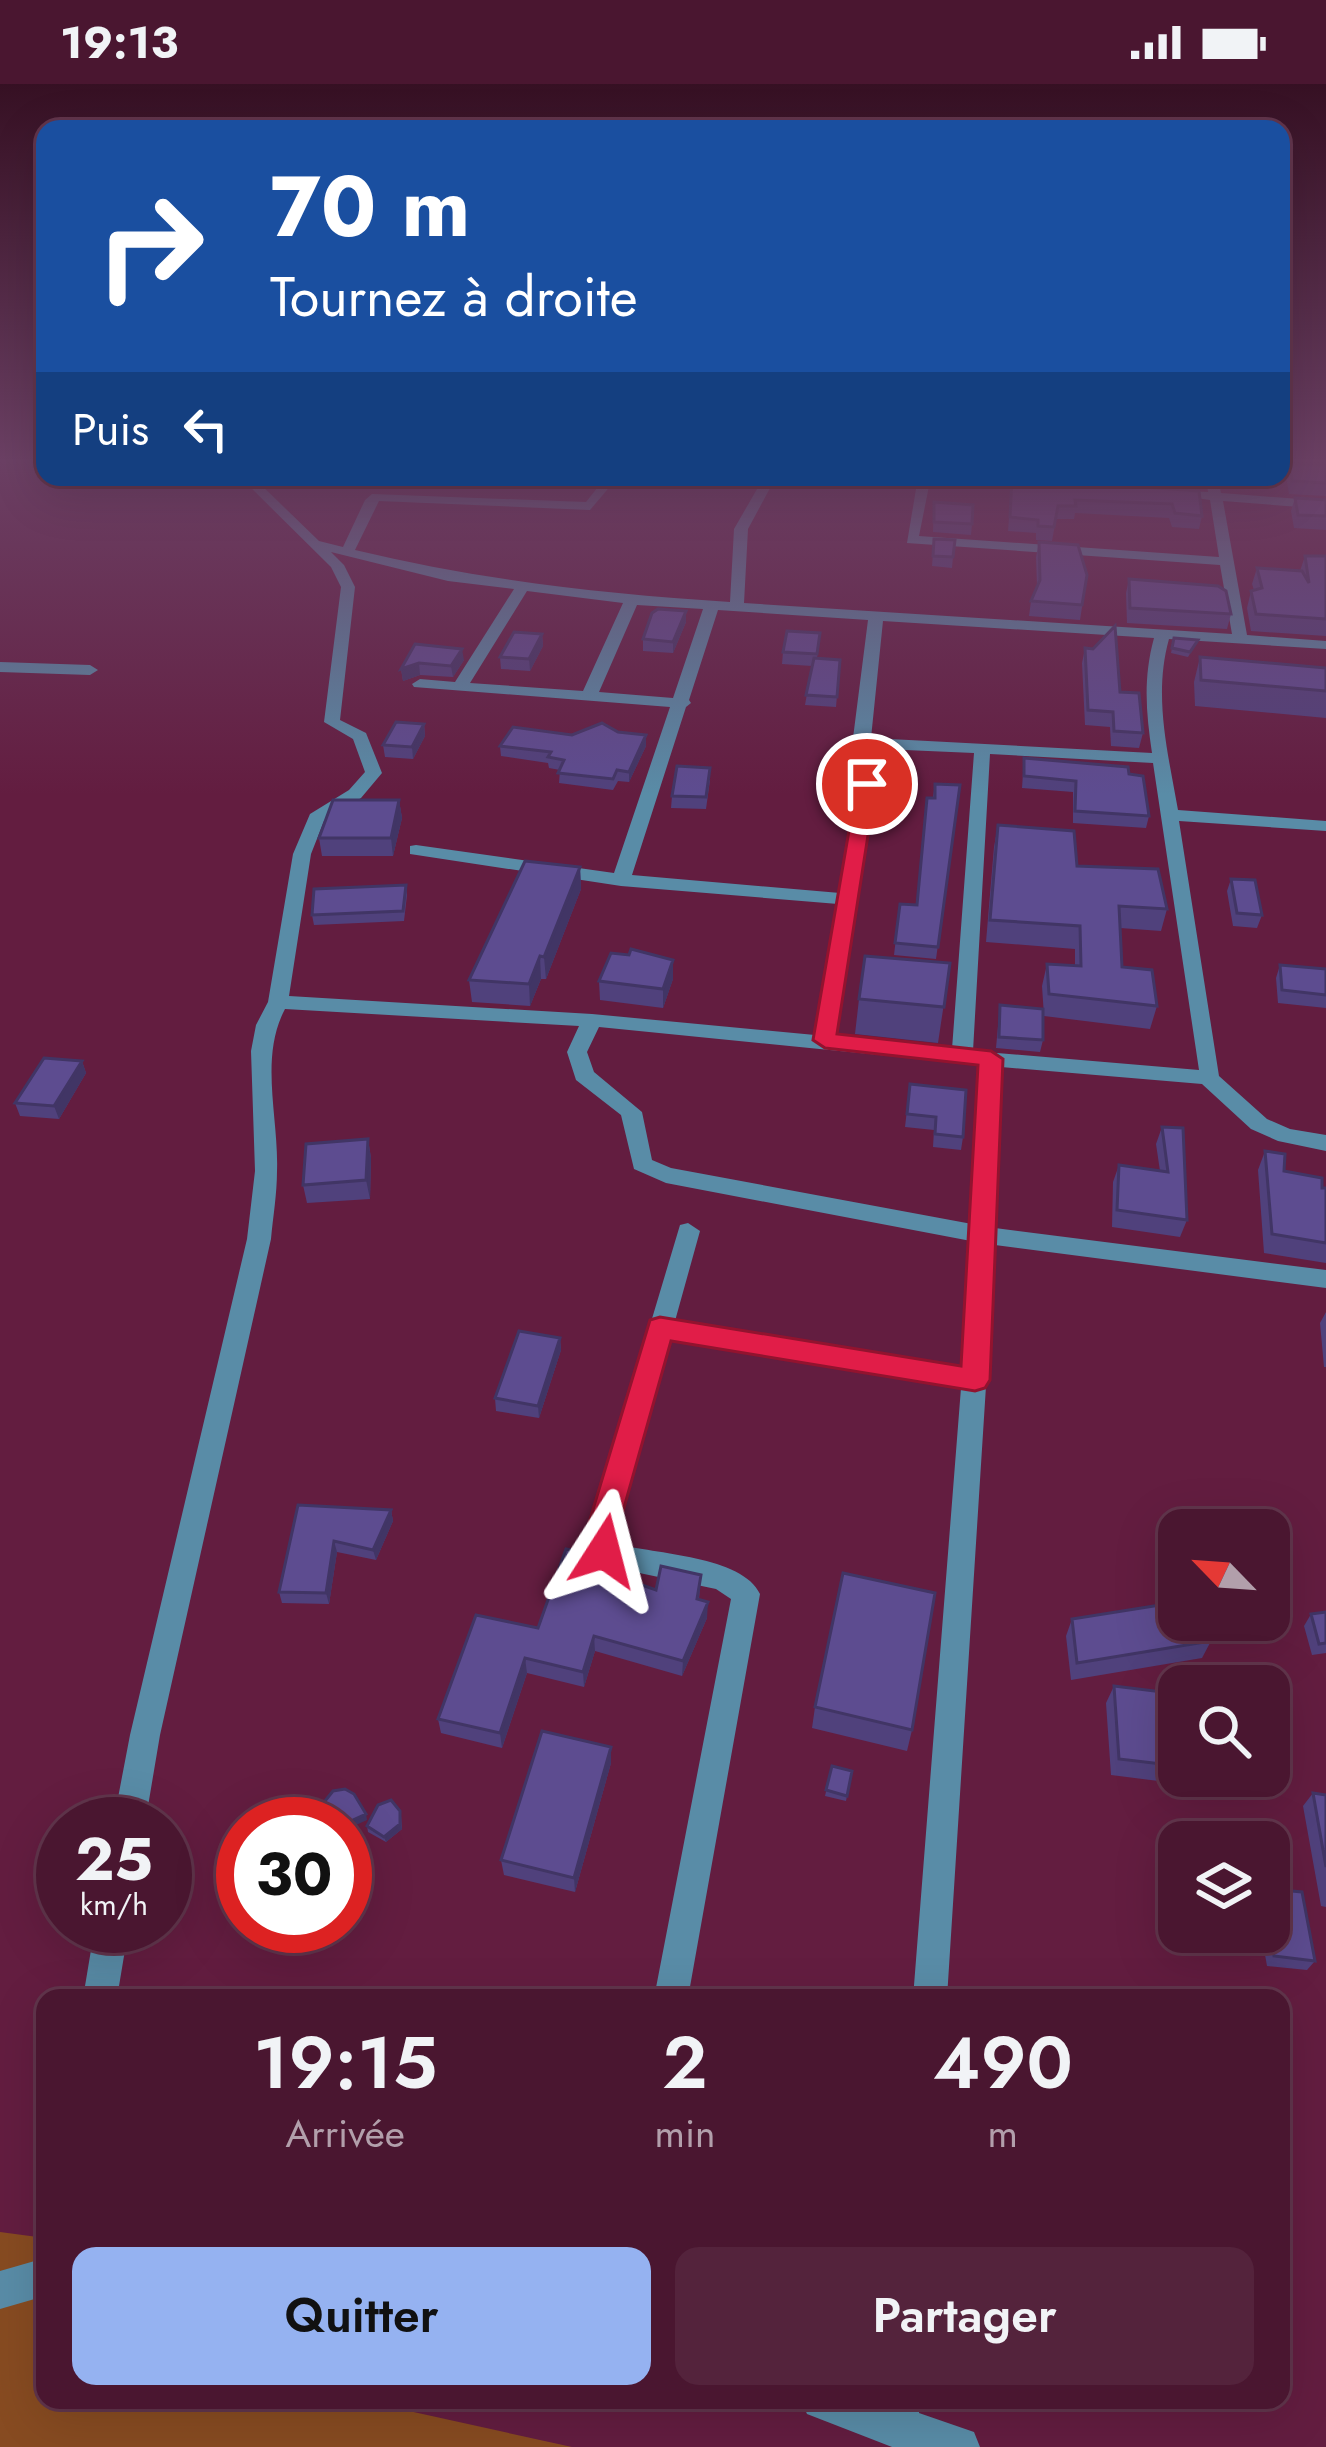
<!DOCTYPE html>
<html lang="fr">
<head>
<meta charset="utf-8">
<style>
	body { margin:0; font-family:Jost,sans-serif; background:#54233c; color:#f1f3f6; height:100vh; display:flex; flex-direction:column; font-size:45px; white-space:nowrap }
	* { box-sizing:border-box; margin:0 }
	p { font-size:39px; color:#b29fab }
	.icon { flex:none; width:66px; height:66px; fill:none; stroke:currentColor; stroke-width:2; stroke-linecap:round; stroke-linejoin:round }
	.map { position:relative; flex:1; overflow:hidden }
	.details { position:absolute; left:36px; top:1905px; width:1254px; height:420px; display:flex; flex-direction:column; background:#4a1630; border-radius:24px; box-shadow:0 12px 48px #0002,0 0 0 3px #61354c }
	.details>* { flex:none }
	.top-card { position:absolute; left:36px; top:36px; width:1254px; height:366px; border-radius:24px; box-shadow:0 12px 48px #0002,0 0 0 3px #61354c; background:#1a4fa0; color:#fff; overflow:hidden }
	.needle { width:78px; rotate:295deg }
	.controls { position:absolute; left:1158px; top:1425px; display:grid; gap:24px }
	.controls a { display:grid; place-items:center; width:132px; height:132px; border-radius:24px; background:#4a1630; box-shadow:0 12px 48px #0002,0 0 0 3px #61354c; font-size:60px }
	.speed { position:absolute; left:36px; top:1713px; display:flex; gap:24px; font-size:60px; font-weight:700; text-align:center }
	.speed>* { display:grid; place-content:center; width:156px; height:156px; border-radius:50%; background:#4a1630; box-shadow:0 12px 48px #0002,0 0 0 3px #61354c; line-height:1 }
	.speed small { font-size:30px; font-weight:400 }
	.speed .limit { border:18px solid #d22; background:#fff; color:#111 }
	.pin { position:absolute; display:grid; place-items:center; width:102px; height:102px; color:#fff; margin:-51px; border:6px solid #fff; border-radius:50%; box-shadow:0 3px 12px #0007 }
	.me { position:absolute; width:132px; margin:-66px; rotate:9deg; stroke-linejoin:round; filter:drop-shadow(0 0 9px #0008) }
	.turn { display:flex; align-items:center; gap:42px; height:252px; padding:0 36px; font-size:54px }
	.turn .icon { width:156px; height:156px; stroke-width:2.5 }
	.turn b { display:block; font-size:84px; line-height:102px }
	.then { display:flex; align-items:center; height:114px; padding:0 36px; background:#0003; gap:24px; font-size:45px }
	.eta { display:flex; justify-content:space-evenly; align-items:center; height:204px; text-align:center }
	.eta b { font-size:72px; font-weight:600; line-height:84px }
	.action { display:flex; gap:24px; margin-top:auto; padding:24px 36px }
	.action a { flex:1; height:138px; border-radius:24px; background:#95b2f1; color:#111; font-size:48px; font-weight:600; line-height:138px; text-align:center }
	.action a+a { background:#54233c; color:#f1f3f6 }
	.status { display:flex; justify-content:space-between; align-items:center; height:84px; padding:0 60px; background:#4a1630; direction:ltr }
	.status svg { height:33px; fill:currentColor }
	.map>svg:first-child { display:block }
	.green { fill:#874b21 }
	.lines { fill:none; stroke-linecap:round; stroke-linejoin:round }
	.street { fill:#598ca7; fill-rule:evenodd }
	.wall { fill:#50417c }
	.shaded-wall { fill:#413565 }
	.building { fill:#5d4c90; stroke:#413565; stroke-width:3 }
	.route { fill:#e11d48; stroke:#92132f; stroke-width:3 }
</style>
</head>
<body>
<div class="status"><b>19:13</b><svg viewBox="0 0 49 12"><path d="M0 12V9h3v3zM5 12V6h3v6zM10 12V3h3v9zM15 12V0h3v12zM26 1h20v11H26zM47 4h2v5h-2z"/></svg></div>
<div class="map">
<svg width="1326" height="2363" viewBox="0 0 1326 2363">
	<rect width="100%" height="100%" fill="#631d40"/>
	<path class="green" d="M0,2148L45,2154V2316H359L572,2363H0Z"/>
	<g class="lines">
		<path class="street" d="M240,393H253L319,457L343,463L365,416L372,410L586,418L606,393H618L590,426L379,417L355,466C479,496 603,510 730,518L734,445L764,393H776L748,445L744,519L1232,550L1220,481L907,459L918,393L1042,397L1048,401L1042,405L930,397L919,452L1219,473L1210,416L1161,409L1162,406L1208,408L1206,393H1218L1221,409L1326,417V425L1223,417L1247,551L1326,557V565L1169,555C1153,612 1168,669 1178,726L1326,737V747L1179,737L1219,992L1267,1035L1290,1045L1326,1051V1067L1278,1057L1251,1045L1202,1000L1001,983L995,1144L1326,1186V1204L995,1161L947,1914H913L961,1304L670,1255L615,1452L617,1460C654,1470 743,1472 760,1510L688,1914H654L731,1515L716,1505L601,1481L594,1476L587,1452L680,1141L688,1139L700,1147L675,1237L963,1284L971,1157L666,1099L634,1085L621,1031L576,996L567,968L579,942L285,925C259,974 279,1034 277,1087C277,1110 273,1133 271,1155L160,1651L145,1740H113L130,1651L247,1155L255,1087L251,967L256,941L268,918L293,770L310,730L349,706L365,688L353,655L324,638L341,503L331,483ZM331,468L448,497L514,505L455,598L420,595L412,600L414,603L670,623L614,789L416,761L410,762V770L621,802L838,820L815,951L592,930L289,912L311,770L324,737L361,714L382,689L366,649L340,636L355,503L344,481ZM527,507L623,519L583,607L470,599ZM637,521L703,525L673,614L599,608ZM718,526L868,536L853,654L865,664L840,809L632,791L686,623L691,619L689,616ZM883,537L1154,554C1143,594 1146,629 1152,669L871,654ZM882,665L974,669L952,965L836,953ZM990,670L1153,679L1199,986L973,967ZM599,943L980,981L972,1140L671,1084L652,1076L642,1028L594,988L587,968Z
			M0,578L90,581L98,586L90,591L0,588Z
			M95,1842H129L117,1914H83Z
			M45,2174V2212L0,2225V2187Z
			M801,2316H920L919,2329L974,2348L980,2363H892L807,2330Z"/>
	</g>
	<path class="wall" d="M1284,380H1326V412L1289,410Z
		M1134,393H1189L1186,403L1134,399Z
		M1012,394L1199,407L1202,432L1199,445L1172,443L1169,434L1075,429L1074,435H1056L1052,457L1036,456V449L1008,447Z
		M1295,414L1326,416V446L1294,444L1291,427Z
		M934,418L972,440L971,451L933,448Z
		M934,455L953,473L952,484L932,482Z
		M1039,458L1087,491L1080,536L1029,532L1031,517L1037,502L1036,473Z
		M1305,472H1326V552L1251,547L1247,524L1251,507L1254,506L1252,500L1257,484L1300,487Z
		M1129,495L1231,530L1227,545L1127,539L1126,509Z
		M686,527V538L673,569L643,567V555Z
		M820,549L817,574L840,576L836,623L805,621L812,582L782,580L783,568Z
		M542,550L543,562L530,587L501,585L500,573Z
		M1174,554L1198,556L1188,573L1171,569Z
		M415,560L464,576L453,593L420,591L403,597L401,585Z
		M1085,564L1120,608L1143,649L1139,664L1111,662L1110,643L1085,641L1082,579Z
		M1200,573L1326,584V634L1195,622L1194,598Z
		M424,640L425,652L413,675L385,673L383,661Z
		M618,648L646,662L629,698L618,697L613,706L559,699L560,686L549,684L548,679L501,672L500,662L572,651Z
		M1024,674L1129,690L1149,732L1146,744L1073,739V708L1022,704Z
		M710,696L706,725L671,724L672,712Z
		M935,700L960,701L936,875L894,871L900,820L916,821Z
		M399,716L402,734L393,772H322L319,754Z
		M998,741L1077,782L1167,825L1161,847L1120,844L1122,883L1157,922L1150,945L1044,932L1042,902L1047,880L1075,881V865L986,858L994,763Z
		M580,783L581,805L546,895H541L530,922L472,918L469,896Z
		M1231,795L1262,831L1257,844L1233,842L1227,807Z
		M406,801L407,811L404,837L314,841L312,831Z
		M950,879L938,959L855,950L859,915Z
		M1280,881L1326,885V924L1278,919L1276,894Z
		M673,895L663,924L600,916L599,897Z
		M1000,921L1043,956L1040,968L996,964Z
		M82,977L86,989L59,1035L20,1032L15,1019Z
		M910,1000L963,1053L961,1066L933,1063L934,1046L905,1043Z
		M1162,1043L1187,1136L1180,1153L1112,1143L1113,1098L1119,1081L1160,1087L1156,1060Z
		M368,1055L371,1074L370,1115L307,1119L303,1101Z
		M1265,1067L1284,1087L1326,1104V1179L1264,1169L1258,1086Z
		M1326,1228V1283H1324L1320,1239Z
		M560,1254L561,1266L539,1334L496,1327L495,1314Z
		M298,1421L391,1426L393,1437L376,1476L337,1468L329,1520L282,1519L279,1508Z
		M701,1491L699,1515L707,1534L682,1592L595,1567L584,1603L527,1589L502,1664L441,1649L438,1635L538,1544L619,1493L656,1506Z
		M1326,1528V1569L1312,1571L1304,1542L1311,1530Z
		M1072,1535L1211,1557L1202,1574L1071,1596L1066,1552Z
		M1114,1602L1179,1610V1692H1195L1190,1701L1111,1691L1106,1619Z
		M815,1623L912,1646L907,1667L812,1644Z
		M611,1663V1679L575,1808L504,1791L501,1776Z
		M832,1682L852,1687L846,1717L825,1712Z
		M1313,1709L1326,1711V1823L1321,1822L1303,1722Z
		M401,1732L402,1745L386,1758L368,1748L367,1742Z
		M1269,1805L1315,1877L1307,1886L1267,1882L1261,1848H1269Z"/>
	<path class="shaded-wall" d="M686,527V538L673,569V558Z
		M542,550L543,562L530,587L529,575Z
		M462,565L464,576L453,593L451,582Z
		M419,579L420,591L403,597L401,585Z
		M424,640L425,652L413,675L412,663Z
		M646,651V662L629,698V688Z
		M399,716L402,734L393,772L391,754Z
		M580,783L581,805L546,895L544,873Z
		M540,872L541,895L530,922L529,900Z
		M673,876V895L663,924V905Z
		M82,977L86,989L59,1035L54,1022Z
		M368,1055L371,1074L370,1115L366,1096Z
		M560,1254L561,1266L539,1334L538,1322Z
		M391,1426L393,1437L376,1476L373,1466Z
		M334,1457L337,1468L329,1520L326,1509Z
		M708,1518L707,1534L682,1592L683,1577Z
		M594,1552L595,1567L584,1603L583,1588Z
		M525,1574L527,1589L502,1664L500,1649Z
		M611,1663V1679L575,1808L574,1794Z
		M400,1727L402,1745L386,1758L384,1753Z
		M366,1730L367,1736L345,1746V1740Z"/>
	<path class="building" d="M1290,380H1326V399L1292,397Z
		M1012,394L1199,407L1202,432L1175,429L1172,420L1075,416L1076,422H1058L1054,443L1038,442V436L1010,433Z
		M1295,414L1326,416V432L1298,431Z
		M934,418L973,421L972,440L934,438Z
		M934,455L955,456L953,473L933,472Z
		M1039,458L1078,461L1087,491L1082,521L1031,517L1040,496Z
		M1305,472H1326V535L1256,530L1251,507L1262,504L1257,484L1302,487L1309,499Z
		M1129,495L1218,502L1226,507L1231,530L1130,524Z
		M658,525L686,527L673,558L643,555L652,529Z
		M1115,542L1120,608L1139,609L1143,649L1114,647L1113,628L1088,626L1085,564L1093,565Z
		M787,547L820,549L817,570L783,568Z
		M514,548L542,550L529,575L500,573Z
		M1174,554L1198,556L1190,568L1172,564Z
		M415,560L462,565L451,582L419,579L401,585Z
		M1200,573L1326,584V607L1201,596Z
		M814,574L840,576L837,613L806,611Z
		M396,638L424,640L412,663L383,661Z
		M602,639L618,648L646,651L629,688L617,686L613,695L558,689L564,676L548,673L551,668L500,662L513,643L572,651Z
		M1024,674L1128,683L1129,690L1143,692L1149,732L1075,727L1076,697L1024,692Z
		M677,682L710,684L706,713L672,712Z
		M935,700L960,701L938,863L895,859L900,820L917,821L927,714H935Z
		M333,716H399L391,754H319Z
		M998,741L1074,747L1077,782L1158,785L1167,825L1119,822L1122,883L1152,886L1157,922L1049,910L1047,880L1081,882L1080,842L990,836Z
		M525,777L580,783L544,873L540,872L529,900L469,896Z
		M1231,795L1255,796L1262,831L1237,829Z
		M406,801L403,827L312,831L314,805Z
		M631,865L673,876L663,905L599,897L611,869L629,871Z
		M865,872L950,879L944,923L859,915Z
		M1280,881L1326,885V911L1282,906Z
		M1000,921L1043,925V956L999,953Z
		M44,974L82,977L54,1022L15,1019Z
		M910,1000L966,1006L963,1053L935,1050L936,1033L907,1030Z
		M1162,1043L1183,1044L1187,1136L1117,1126L1119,1081L1168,1088Z
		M368,1055L366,1096L303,1101L306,1060Z
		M1265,1067L1285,1070L1284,1087L1322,1094V1104H1326V1159L1272,1150Z
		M519,1247L560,1254L538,1322L495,1314Z
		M298,1421L391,1426L373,1466L334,1457L326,1509L279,1508Z
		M566,1465L619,1476L614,1491L656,1506L661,1482L701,1491L697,1515L708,1518L683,1577L594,1552L583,1588L525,1574L500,1649L438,1635L476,1531L538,1544Z
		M843,1489L935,1509L912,1646L815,1623Z
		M1179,1518V1536H1210L1211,1557L1077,1579L1072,1535Z
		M1326,1528V1559L1319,1560L1311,1530Z
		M1114,1602L1179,1610V1682L1119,1675Z
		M542,1647L611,1663L574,1794L501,1776Z
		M832,1682L852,1687L847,1712L826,1706Z
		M345,1705L354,1710L366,1730L344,1740H331L323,1736L321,1722L333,1707Z
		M1313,1709L1326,1711V1783Z
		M391,1716L400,1727V1740L384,1753L367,1742L378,1721Z
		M1269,1805L1302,1808L1315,1877L1274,1872L1269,1840Z"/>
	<linearGradient id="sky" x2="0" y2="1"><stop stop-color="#361023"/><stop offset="0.53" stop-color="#6b4064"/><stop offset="1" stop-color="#6b4064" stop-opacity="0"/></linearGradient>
	<rect width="1326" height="711" fill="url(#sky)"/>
	<path class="route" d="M867,695L876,700L837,950L991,967L1003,975L990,1296L985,1304L975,1307L671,1257L616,1452L620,1467L615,1476L604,1480L592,1476L585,1452L650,1236L660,1233L961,1282L978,981L825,964L813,956L857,700Z"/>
</svg>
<div class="controls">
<a><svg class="needle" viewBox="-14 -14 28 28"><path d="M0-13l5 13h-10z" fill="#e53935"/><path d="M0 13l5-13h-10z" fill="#b29fab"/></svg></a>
<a><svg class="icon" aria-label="search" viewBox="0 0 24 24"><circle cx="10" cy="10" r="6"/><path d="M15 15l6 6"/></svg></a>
<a><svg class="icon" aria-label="layers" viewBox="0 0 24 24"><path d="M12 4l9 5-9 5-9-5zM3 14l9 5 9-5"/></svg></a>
</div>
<div class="speed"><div>25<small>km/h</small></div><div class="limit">30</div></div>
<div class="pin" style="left:867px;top:700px;background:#d93025"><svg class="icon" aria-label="arrive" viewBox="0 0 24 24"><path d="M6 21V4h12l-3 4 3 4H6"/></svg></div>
<svg class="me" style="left:604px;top:1467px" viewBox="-20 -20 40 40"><path d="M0-17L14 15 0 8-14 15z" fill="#e11d48" stroke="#fff" stroke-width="4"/></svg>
<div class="top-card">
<div class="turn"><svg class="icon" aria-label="right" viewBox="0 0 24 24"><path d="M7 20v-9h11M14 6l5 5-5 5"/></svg><div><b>70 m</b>Tournez à droite</div></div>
<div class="then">Puis<svg class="icon" aria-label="left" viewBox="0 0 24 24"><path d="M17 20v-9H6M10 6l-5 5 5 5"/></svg></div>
</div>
<section class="details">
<div class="eta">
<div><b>19:15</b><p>Arrivée</p></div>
<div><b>2</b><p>min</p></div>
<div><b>490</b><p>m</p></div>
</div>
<div class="action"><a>Quitter</a><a>Partager</a></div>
</section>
</div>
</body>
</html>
